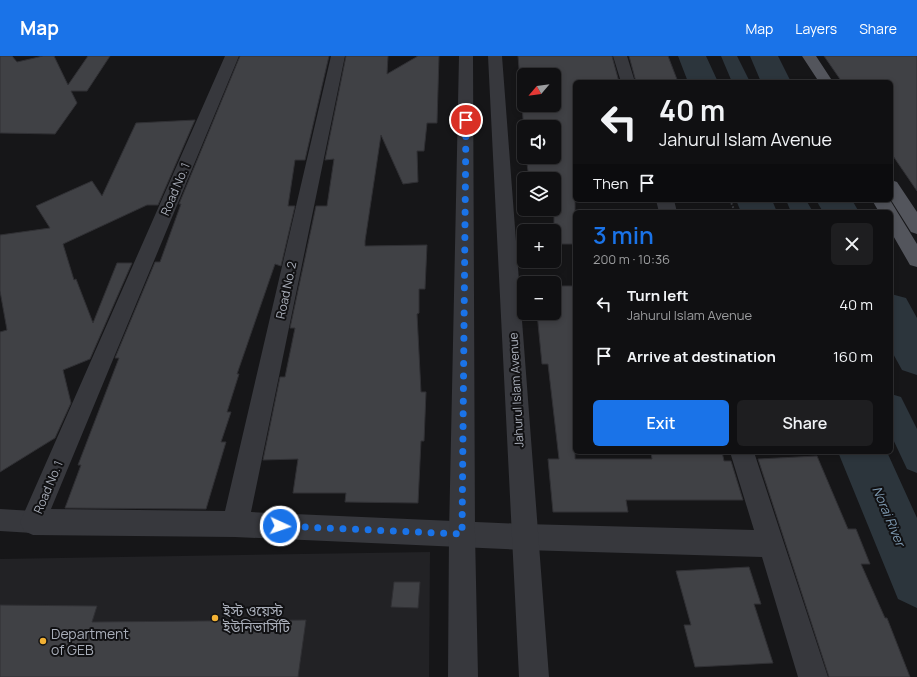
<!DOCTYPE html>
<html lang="en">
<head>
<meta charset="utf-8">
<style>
	body { margin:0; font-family:Manrope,"Noto Sans Bengali",sans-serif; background:#1e1e20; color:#f1f3f6; height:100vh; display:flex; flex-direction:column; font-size:15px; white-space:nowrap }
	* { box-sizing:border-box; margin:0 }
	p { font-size:13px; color:#9c9d9f }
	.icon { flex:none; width:22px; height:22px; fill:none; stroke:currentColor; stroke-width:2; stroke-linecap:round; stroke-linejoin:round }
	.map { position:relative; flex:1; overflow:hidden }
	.sheet { position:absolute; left:573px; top:154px; width:320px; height:244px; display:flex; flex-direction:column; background:#101012; border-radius:6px; box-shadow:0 2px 6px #0003,0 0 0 1px #303032 }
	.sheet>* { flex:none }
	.hud { position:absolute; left:573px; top:24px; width:320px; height:122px; border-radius:6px; box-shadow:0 2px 6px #0003,0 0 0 1px #303032; background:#101012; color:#f1f3f6; overflow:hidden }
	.needle { width:26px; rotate:241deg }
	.buttons { position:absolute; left:517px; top:12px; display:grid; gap:8px }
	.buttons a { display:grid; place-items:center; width:44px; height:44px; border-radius:6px; background:#101012; box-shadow:0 2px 6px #0003,0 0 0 1px #303032; font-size:20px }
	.pin { position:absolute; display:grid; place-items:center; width:34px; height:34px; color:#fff; margin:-17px; border:2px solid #fff; border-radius:50%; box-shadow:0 1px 4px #0007 }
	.me { position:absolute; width:44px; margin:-22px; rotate:93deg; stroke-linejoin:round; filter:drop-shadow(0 0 3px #0008) }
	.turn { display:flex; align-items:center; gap:14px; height:84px; padding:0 20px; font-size:18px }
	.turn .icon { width:52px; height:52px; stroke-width:2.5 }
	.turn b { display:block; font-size:28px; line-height:34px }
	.then { display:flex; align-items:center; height:38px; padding:0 20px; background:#0003; gap:8px; font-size:15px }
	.round { display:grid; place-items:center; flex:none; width:42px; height:42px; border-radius:6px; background:#1e1e20 }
	.overview { display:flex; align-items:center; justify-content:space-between; height:68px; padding:0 20px }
	h1 { font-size:24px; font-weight:600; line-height:30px; color:#1a73e8 }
	.primary-button { display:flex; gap:8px; margin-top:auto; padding:8px 20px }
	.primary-button a { flex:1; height:46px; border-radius:6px; background:#1a73e8; color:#fff; font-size:16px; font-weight:600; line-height:46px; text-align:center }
	.primary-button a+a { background:#1e1e20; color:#f1f3f6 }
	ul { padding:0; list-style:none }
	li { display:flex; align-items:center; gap:12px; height:52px; padding:0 20px }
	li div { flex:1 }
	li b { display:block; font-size:15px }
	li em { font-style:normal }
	header { display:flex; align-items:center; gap:24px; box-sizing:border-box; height:56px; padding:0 20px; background:#1a73e8; color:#fff }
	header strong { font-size:19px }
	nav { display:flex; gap:22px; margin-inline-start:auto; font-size:14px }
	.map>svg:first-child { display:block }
	.built { fill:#222225 }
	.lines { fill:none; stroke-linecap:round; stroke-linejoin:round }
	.canal { fill:#2c353c; fill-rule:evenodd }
	.river { fill:#2c353c; fill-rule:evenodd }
	.building { fill:#404145; stroke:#303034; fill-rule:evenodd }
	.path { stroke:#3d3f44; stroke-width:2; stroke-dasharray:1.5 2; stroke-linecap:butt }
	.pedestrian { fill:#37383d; fill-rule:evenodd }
	.minor { fill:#37383d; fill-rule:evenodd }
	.tertiary { fill:#37383d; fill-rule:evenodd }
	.primary { fill:#53555c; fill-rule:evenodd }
	.route { stroke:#1a73e8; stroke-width:7; stroke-dasharray:0 12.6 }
	.poi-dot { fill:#f2b134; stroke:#111113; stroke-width:1.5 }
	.labels { text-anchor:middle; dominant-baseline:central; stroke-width:4; stroke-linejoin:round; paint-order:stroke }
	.street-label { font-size:12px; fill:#a8adb8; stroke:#111113 }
	.water-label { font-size:13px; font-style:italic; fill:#7f9bb3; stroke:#111113 }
	.near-poi-label { font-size:14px; fill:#a8adb8; stroke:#111113; text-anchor:start }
</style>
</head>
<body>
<header>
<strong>Map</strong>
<nav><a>Map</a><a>Layers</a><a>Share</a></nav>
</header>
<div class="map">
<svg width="917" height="621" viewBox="0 0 917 621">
	<rect width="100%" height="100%" fill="#161618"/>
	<path class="built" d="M430,496L429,621H0V503Z"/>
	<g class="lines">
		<path class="canal" d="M721,0H737L750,26H732Z
			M786,144H806L813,156H791Z
			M891,338L901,341L917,373V417L907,413L891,379Z"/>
		<path class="river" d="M678,0H706L718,26H688Z
			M750,0H778L791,26H761Z
			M736,144H772L777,156H741Z
			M816,144H852L859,156H823Z
			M891,238L906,242L917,262V319L902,314L891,294Z
			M838,396H887L917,462V552L898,543Z"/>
	</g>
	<path class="building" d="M0,0H12L17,6L43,0H54L68,29L88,0H110L87,35H71L77,47L55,78L0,77Z
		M240,0H329L305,104H295L288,150H295L281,210L275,208L237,318H239L227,356H231L221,386H226L206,453L65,452L81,409H78L119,302H115L155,206H160L181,148H179Z
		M346,0H388L387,18L418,0H439L437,67H427L424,95H417L418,126L403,128L381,79L365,185V190L427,189L425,233H419V257L417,258L421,336H426L424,385H421L418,447L345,446L346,437H293L298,403L263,404L280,321H285L295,272H290L316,150H327L334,103L325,104Z
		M518,0H612L619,26H575V188H554V122H529L526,101H554V71H524V75ZM524,19H554V49H524Z
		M629,0H668L678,26H636Z
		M824,0H917V135L891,97V26H842Z
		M195,64L158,149H147L63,188L74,224L76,223L93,267L117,207H132L90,303L63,314L71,347L55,382L0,416V276L7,274L0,235V179L50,172L36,150L92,125L102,140L136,67Z
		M554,230H575V403H652L651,396H722L724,405H731L743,444H626L628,456H553L548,403H559L548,308H542L537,257H554Z
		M817,400L848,473H856L870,508H861L885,562H887L910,621H829L758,403Z
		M749,511L761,548H754L773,607L695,611L684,569H691L676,515Z
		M394,526H420L418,552L391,551Z
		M0,549L97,550L92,566L306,564L298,621H0Z"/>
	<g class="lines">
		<path class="path" d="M730,144L735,156"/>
		<path class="pedestrian" d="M0,453L33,455L41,458L44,466L41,474L33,477L0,475Z"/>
		<path class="minor" d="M225,0H239L51,453L225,455L331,0H345L251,456L524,468L754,474L730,396H754L828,621H798L762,501L524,494L235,481L33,479L24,475L20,466L24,457Z
			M613,0H627L635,26H621Z
			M656,144H674L677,156H659Z"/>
		<path class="tertiary" d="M459,0H473L475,478L478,621H448L449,478Z
			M488,0H502L549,621H519Z"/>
		<path class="primary" d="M802,0H816L833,26H819Z
			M891,124L897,126L917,156V178L911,176L891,144Z
			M872,144H890L917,188V211L910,209L891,176V156H879Z"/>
	</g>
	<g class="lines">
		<path class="route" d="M280,470L462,478L466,64"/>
	</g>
	<g class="poi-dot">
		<circle cx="215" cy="562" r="4"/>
		<circle cx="43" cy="585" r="4"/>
	</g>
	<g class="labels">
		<g class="street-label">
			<text transform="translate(175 133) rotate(-67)">Road No. 1</text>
			<text transform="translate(286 234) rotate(-78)">Road No. 2</text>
			<text transform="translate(516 334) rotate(-93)">Jahurul Islam Avenue</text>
			<text transform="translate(48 431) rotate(-67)">Road No. 1</text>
		</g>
		<g class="water-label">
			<text transform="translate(889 460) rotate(67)">Norai River</text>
		</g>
		<g class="near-poi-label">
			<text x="223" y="554">ইস্ট ওয়েস্ট<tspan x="223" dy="16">ইউনিভার্সিটি</tspan></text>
			<text x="51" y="577">Department<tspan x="51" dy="16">of GEB</tspan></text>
		</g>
	</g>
</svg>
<div class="buttons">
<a><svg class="needle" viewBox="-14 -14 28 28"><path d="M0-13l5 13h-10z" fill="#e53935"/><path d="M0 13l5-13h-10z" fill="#9c9d9f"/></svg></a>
<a><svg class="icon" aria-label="sound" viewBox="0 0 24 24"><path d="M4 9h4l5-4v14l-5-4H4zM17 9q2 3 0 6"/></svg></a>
<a><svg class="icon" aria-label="layers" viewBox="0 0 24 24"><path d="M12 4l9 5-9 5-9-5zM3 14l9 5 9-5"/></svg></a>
<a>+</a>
<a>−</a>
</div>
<div class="pin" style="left:466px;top:64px;background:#d93025"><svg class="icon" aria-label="arrive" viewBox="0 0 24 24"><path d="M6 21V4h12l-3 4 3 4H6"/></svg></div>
<svg class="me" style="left:280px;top:470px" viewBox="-20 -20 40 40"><circle r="17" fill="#1a73e8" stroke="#fff" stroke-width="3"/><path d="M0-11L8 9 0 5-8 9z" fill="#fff"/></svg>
<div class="hud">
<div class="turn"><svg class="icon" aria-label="left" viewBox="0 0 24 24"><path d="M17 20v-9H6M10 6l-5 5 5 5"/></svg><div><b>40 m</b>Jahurul Islam Avenue</div></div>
<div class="then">Then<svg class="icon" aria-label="arrive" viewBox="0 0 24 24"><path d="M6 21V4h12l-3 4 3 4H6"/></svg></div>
</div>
<section class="sheet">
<div class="overview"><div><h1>3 min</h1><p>200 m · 10:36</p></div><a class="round"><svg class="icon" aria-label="close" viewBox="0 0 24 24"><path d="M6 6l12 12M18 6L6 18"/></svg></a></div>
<ul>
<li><svg class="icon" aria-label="left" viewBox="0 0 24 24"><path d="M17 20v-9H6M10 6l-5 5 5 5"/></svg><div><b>Turn left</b><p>Jahurul Islam Avenue</p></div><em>40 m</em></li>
<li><svg class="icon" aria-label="arrive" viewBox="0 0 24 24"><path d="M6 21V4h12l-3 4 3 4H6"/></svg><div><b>Arrive at destination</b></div><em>160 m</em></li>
</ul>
<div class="primary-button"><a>Exit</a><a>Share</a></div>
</section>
</div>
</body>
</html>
